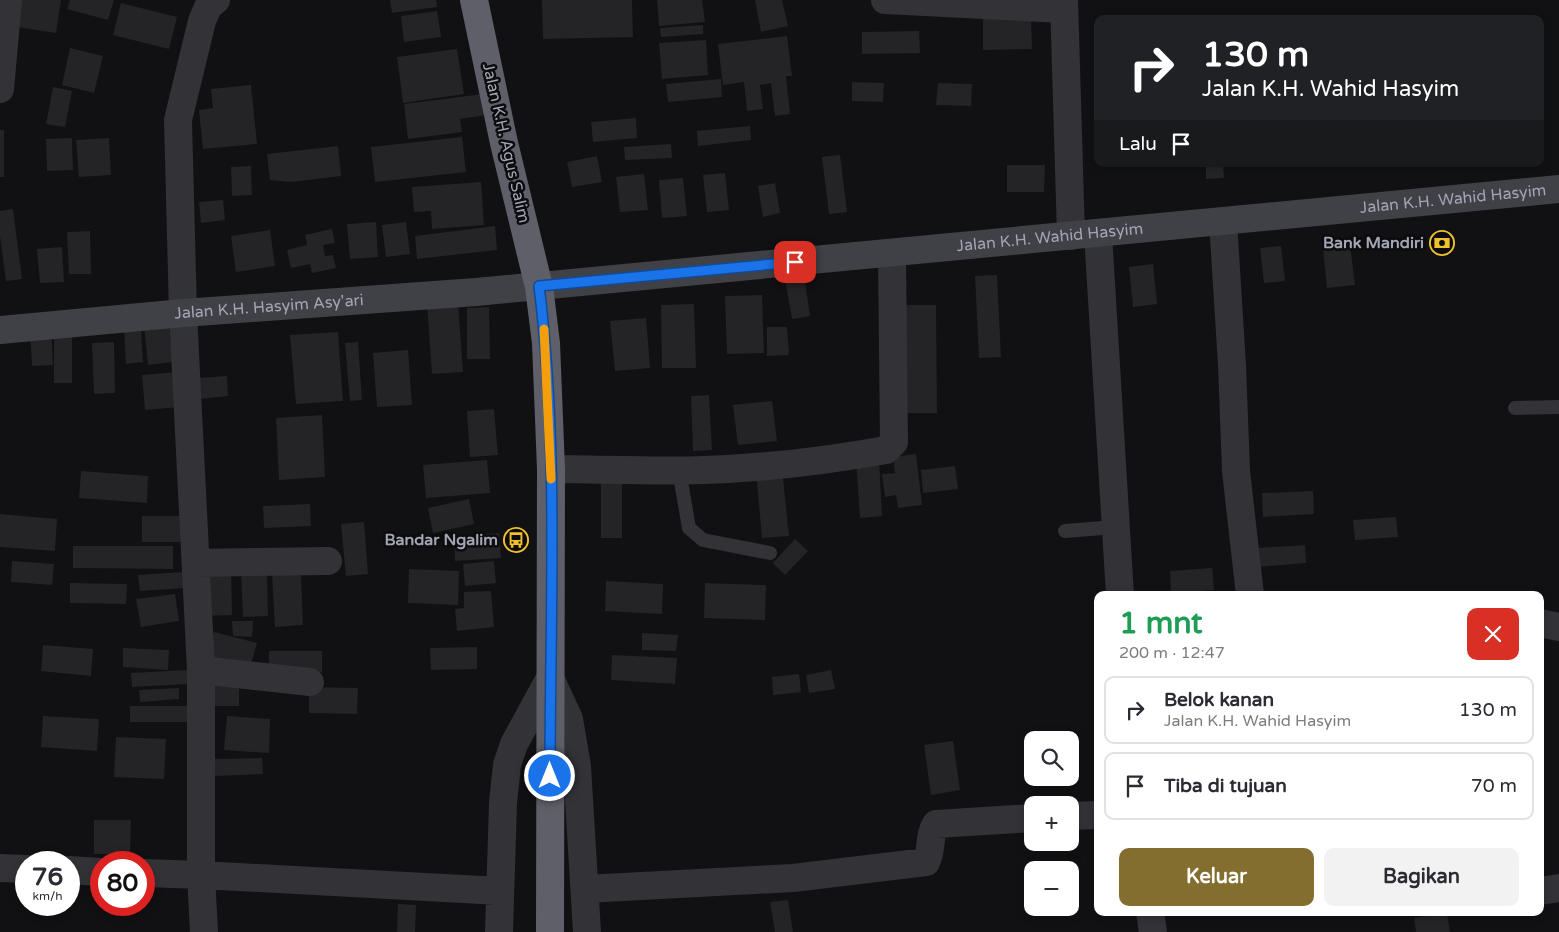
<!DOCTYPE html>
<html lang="id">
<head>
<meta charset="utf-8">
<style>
	body { margin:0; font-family:"Varela Round",sans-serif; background:#f2f2f3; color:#2b2b33; height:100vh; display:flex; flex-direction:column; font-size:19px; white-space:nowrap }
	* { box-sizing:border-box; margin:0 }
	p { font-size:16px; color:#7c7c81 }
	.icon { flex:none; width:28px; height:28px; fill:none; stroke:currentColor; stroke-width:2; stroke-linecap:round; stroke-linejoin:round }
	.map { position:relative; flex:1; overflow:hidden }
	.side { position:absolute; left:1094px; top:591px; width:450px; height:325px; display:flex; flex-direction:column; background:#fff; border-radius:10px; box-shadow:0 2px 8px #0003 }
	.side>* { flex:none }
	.banner { position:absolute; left:1094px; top:15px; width:450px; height:152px; border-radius:10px; box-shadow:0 2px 8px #0003; background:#202124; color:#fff; overflow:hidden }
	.controls { position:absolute; left:1024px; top:731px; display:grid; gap:10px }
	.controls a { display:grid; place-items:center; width:55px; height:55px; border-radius:10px; background:#fff; box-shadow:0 2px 8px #0003; font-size:25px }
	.speed { position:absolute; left:15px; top:851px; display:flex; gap:10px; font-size:25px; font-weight:700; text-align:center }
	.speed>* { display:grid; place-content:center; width:65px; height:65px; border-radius:50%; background:#fff; box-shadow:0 2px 8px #0003; line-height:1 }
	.speed small { font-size:12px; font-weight:400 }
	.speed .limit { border:8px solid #d22; background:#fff; color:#111 }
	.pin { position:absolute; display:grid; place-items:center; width:42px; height:42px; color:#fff; margin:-21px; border-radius:10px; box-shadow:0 2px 8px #0006 }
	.me { position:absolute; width:55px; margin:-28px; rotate:0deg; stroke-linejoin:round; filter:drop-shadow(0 0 4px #0008) }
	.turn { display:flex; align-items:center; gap:18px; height:105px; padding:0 25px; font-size:22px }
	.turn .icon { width:65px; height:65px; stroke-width:2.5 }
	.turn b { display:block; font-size:35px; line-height:42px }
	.then { display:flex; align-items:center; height:48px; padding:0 25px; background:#0003; gap:10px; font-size:19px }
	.round { display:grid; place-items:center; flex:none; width:52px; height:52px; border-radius:10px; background:#f2f2f3 }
	.headline { display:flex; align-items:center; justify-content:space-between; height:85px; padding:0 25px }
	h1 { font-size:30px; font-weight:800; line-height:38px; color:#1e9e55 }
	.button { display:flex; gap:10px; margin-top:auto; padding:10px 25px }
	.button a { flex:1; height:58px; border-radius:10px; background:#846e2f; color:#fff; font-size:20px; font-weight:800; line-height:58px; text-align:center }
	.button a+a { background:#f2f2f3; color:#2b2b33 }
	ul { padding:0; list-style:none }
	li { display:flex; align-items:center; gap:15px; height:68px; margin:0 10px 8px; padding:0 15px; border:2px solid #e1e1e2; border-radius:10px }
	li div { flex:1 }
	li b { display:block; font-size:19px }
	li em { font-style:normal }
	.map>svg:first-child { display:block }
	.building { fill:#242326 }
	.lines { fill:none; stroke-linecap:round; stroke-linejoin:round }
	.lane { stroke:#323237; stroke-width:14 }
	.street { stroke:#323237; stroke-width:28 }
	.secondary { stroke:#404147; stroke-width:28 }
	.highway { stroke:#5e5f68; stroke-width:28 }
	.route-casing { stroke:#114b97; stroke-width:12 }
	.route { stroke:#1a73e8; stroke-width:9 }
	.slow { stroke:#f59e0b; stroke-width:9 }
	.labels { text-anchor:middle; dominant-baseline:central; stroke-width:5; stroke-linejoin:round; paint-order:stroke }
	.street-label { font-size:16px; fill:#a2a5b3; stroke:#0c0b0d }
	.poi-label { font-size:16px; font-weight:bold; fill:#a2a5b3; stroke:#0c0b0d; text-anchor:end }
</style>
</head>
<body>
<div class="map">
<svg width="1559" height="932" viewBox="0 0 1559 932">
	<rect width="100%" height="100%" fill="#111012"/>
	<path class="building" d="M21,0H61L56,33L17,27Z
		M70,0H114L108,20L67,9Z
		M390,0H436L437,7L392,13Z
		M542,0H632L633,37L543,39Z
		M657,0H702L705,22L659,26Z
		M755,0H782L788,26L761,32Z
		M121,3L177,17L169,49L113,35Z
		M437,11L441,37L404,42L401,16Z
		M983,18H1031L1032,49L983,50Z
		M703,25V34L661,37L660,28Z
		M919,31L920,53L862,54V32Z
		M787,36L792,76H786L790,114L775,116L771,83L760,85L763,109L747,111L744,82L723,85L718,44Z
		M706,40L708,75L662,79L659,43Z
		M70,48L103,56L94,93L62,85Z
		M457,49L464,94L403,103L397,57Z
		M1096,73H1098V103H1095Z
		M721,79L722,97L668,102L666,84Z
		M852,82L884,83L883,102L852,101Z
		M938,83L972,84L971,106L936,105Z
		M251,85L257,144L203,149L199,110L213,108L211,89Z
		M53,87L72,91L65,127L46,124Z
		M483,94L486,115L460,119L462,132L408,139L404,104Z
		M636,118L637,138L593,142L591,122Z
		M750,126L751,140L698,146L697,131Z
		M0,130H4V177H0Z
		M462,137L466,172L375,182L371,147Z
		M72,138L73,170L47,171L46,139Z
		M109,138L111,175L79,177L76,140Z
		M671,144L672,158L625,160L624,147Z
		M338,146L341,176L291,182L270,180L267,154Z
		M840,155L847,212L829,214L822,157Z
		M597,156L602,182L572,187L567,162Z
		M1206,164H1223L1224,178L1206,179Z
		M1007,165H1045L1044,192H1007Z
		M251,166L252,195L232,196L231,167Z
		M725,173L729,210L707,212L703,175Z
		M644,174L648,210L620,212L616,177Z
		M683,178L687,216L662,218L659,180Z
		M481,182L484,225L432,229L431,211L414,212L412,187Z
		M775,183L780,213L763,217L758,186Z
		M223,200L225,220L201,223L199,202Z
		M13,209L22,279L6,281L0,236V211Z
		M376,222L378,257L350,259L347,224Z
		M406,222L410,254L386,257L382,225Z
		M495,226L497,250L417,259L415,236Z
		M332,229L335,243L323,245L325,256L333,255L336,268L312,273L310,264L291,268L287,250L307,245L305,235Z
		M270,230L275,266L236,272L231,236Z
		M90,231L91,274H69L67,232Z
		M1350,244L1355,285L1327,288L1323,248Z
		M1281,246L1285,281L1264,283L1260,248Z
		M62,247L64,282L40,283L37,249Z
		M1153,264L1157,304L1133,307L1129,267Z
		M997,275L1001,357L979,358L975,276Z
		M804,276L810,316L792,319L785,279Z
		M762,295L764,353L727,354L725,296Z
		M458,302L463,372L432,374L427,304Z
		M694,304L696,368H662L661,305Z
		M899,305H936L937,413H900Z
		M489,307L490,359H467V308Z
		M646,318L650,368L615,371L610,321Z
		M169,324L173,362L148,365L144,326Z
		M141,327L143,362L126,364L124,328Z
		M767,327H787L789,355L767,356Z
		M51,330L53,365L32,366L30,331Z
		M338,332L343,401L296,404L290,335Z
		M54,336L72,337V383H54Z
		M114,342L115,393L94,394L92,343Z
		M358,342L362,400L350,401L345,343Z
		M408,350L412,405L377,407L373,353Z
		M177,372L180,407L145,410L142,375Z
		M227,376L228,396L199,399L197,378Z
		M709,395L712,450L693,451L691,396Z
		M772,401L777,441L738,445L733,405Z
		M494,409L498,455L470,457L467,411Z
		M322,415L325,477L279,480L276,418Z
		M916,454L922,505L898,508L896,495L885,497L882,474L895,473L893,457Z
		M879,458L882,516L860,518L856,459Z
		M487,460L490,493L426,498L423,465Z
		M955,466L958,489L923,493L921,470Z
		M782,469L789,536L762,538L756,471Z
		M81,471L148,476L147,503L79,498Z
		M601,475L622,476V538H601Z
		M1313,491L1314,514L1263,517L1262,493Z
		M469,499L474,524L433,533L428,508Z
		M310,504L311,526L264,528L263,506Z
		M0,514L57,519L55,551L0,547Z
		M142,516H186V542H142Z
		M1396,517L1398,537L1355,540L1353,520Z
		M364,522L368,574L346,576L341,524Z
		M499,533L501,558L455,561L454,536Z
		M795,539L808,551L785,575L773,563Z
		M1305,545L1306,563L1258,567L1257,548Z
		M73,546H173V569L73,568Z
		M12,561L54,564L52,585L11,582Z
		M494,561L496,583L465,586L463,564Z
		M231,568L232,615L203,616L201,569Z
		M1212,568L1214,590L1171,593L1170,571Z
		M409,569L459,571L458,605L408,603Z
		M241,571H267L268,616L243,617Z
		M184,572L185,588L140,591L138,575Z
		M301,574L303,625L275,627L272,575Z
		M606,581L663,584L662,614L605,611Z
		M70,583L127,584L126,604L70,603Z
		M705,583L766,585L765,620L704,618Z
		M491,591L494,627L457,631L455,609L464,608V592Z
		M175,594L179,621L141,627L136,599Z
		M232,621H253L252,637L233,636Z
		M214,632L257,643L249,671L207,661Z
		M642,633L678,635L676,651L642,650Z
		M43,645L93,649L91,676L41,671Z
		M477,647V669L431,670L430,648Z
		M123,648L169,650L168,670L123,667Z
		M269,651H322V672H269Z
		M612,655L677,658L675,684L611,680Z
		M188,670L189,684L132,687L131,673Z
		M831,670L835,689L809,693L806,675Z
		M799,674L801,692L773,695L772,677Z
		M215,679H239V706H215Z
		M309,687L358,688L357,714L309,713Z
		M179,688V699L140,702L139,690Z
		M130,706H190V722H130Z
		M43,716L99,719L97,751L41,747Z
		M227,716L270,719L269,753L224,750Z
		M116,737L166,739L164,779L114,777Z
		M953,741L960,790L931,795L924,745Z
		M262,758L263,774L215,776V759Z
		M94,820H131L130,854H94Z
		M788,900L793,932H775L770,902Z
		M398,904L416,905L415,932H397Z
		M1447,913L1450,932H1416L1414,918Z"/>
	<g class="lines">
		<path class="lane" d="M1515,408L1559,407
			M679,470L689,528L703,540L770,553
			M1065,531L1115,527"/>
		<path class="street" d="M885,0L1063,9
			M1064,0L1071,236
			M0,89L8,0
			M1223,221L1232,365L1236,471L1250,595
			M1098,234L1120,595
			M551,469C602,469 653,472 704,470C765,468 825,461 886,450L894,442L892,253
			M196,563L328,561
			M1540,623L1559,627
			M201,670L310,682
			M550,678L569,719L577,766L587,932
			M1070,816L1098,815
			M0,868L26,869
			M69,870L101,872
			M144,873L201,875V670L183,313L178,120L202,21L208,7L216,0
			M585,889L793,878L926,862C933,849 928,836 936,824L1032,818
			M1540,891L1559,888
			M1150,912L1153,932
			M204,932L201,875L500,891
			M499,932L503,803L507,765L514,744L550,678"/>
		<path class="secondary" id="s1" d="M0,330L183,313L476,292L1559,189"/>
		<path class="highway" d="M474,0L504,143L539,287L546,343L551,469L550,932"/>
	</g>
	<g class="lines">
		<defs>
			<path id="route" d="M550,776C550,613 559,448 539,286L795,262"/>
		</defs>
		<use href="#route" class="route-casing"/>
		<use href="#route" class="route"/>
		<path class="slow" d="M544,329L551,479"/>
	</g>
	<defs>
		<symbol id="bank-ring" viewBox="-11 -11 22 22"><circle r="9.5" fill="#0c0b0d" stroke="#f0c12a" stroke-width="1.5"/><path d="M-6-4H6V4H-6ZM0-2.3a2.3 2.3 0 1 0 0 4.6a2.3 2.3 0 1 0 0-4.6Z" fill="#f0c12a"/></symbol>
		<symbol id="bus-ring" viewBox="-11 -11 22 22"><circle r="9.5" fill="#0c0b0d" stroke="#f0c12a" stroke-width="1.5"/><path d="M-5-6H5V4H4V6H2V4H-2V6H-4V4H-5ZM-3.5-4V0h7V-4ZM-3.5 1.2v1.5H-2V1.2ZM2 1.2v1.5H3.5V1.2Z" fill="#f0c12a"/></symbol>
	</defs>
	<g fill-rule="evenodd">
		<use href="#bank-ring" x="1428" y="229" width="28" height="28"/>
		<use href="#bus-ring" x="502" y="526" width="28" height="28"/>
	</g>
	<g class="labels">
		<g class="street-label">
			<text transform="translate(506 143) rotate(77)">Jalan K.H. Agus Salim</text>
			<text stroke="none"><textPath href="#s1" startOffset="1459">Jalan K.H. Wahid Hasyim</textPath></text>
			<text stroke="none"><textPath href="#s1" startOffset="1054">Jalan K.H. Wahid Hasyim</textPath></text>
			<text stroke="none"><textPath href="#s1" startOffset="270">Jalan K.H. Hasyim Asy'ari</textPath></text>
		</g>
		<g class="poi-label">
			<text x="1424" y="243">Bank Mandiri</text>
			<text x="498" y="540">Bandar Ngalim</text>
		</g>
	</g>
</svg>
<div class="controls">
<a><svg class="icon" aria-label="search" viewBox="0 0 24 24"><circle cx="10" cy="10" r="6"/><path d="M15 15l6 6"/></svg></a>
<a>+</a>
<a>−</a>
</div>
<div class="speed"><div>76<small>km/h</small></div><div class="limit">80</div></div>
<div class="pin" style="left:795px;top:262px;background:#d93025"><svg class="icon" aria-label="arrive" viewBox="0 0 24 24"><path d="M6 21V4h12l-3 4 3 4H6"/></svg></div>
<svg class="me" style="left:550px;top:776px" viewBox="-20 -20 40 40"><circle r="17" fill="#1a73e8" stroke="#fff" stroke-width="3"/><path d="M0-11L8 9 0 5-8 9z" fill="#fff"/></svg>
<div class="banner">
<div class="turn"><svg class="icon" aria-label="right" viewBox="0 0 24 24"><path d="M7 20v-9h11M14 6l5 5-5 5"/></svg><div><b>130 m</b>Jalan K.H. Wahid Hasyim</div></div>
<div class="then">Lalu<svg class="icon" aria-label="arrive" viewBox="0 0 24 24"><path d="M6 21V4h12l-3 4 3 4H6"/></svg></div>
</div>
<section class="side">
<div class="headline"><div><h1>1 mnt</h1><p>200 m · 12:47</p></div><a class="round" style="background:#d93025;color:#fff"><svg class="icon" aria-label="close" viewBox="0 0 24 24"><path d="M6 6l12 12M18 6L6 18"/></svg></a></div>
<ul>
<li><svg class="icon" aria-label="right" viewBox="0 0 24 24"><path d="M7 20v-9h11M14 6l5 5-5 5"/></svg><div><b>Belok kanan</b><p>Jalan K.H. Wahid Hasyim</p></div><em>130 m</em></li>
<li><svg class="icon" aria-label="arrive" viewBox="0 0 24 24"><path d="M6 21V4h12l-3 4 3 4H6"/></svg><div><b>Tiba di tujuan</b></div><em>70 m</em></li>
</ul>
<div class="button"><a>Keluar</a><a>Bagikan</a></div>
</section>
</div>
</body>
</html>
